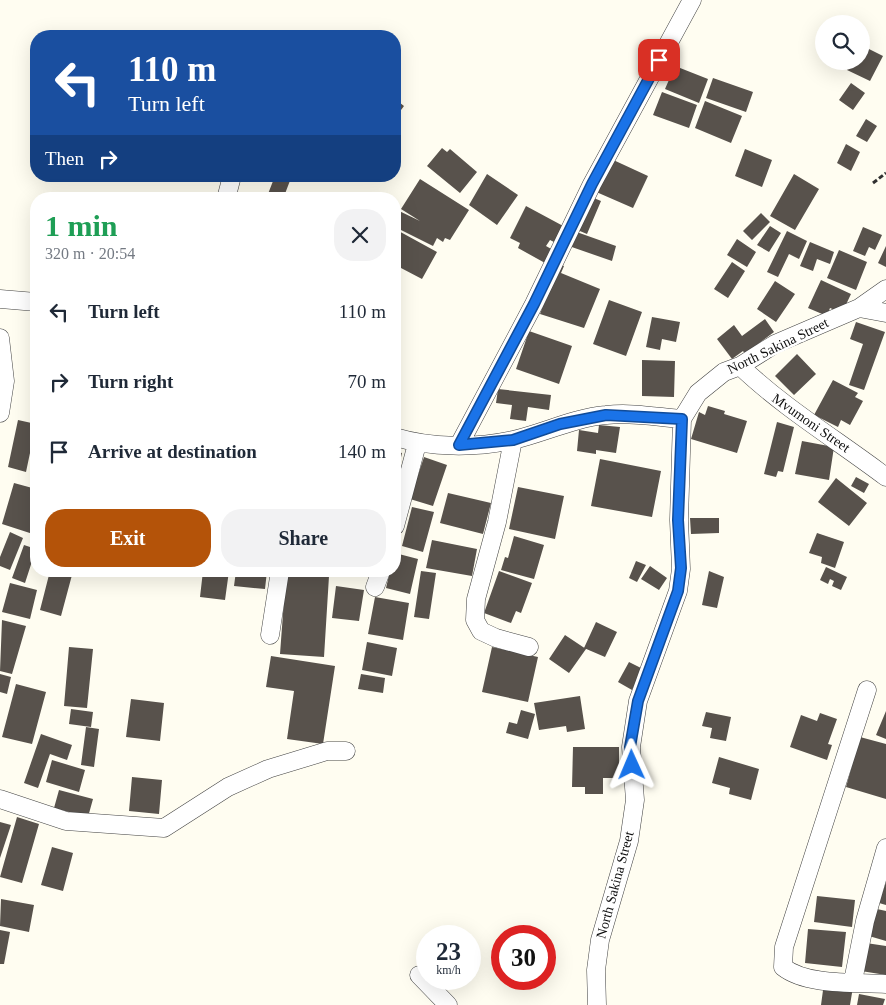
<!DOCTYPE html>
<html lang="en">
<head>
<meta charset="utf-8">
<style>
	body { margin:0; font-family:"Times New Roman",serif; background:#f2f2f3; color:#1f2937; height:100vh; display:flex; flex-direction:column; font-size:19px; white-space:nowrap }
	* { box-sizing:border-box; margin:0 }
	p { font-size:16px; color:#747a83 }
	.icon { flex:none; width:28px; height:28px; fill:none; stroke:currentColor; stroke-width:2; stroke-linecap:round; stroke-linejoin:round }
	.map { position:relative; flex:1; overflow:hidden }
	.sheet { position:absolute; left:30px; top:192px; width:371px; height:385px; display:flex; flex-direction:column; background:#fff; border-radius:20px; box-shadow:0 5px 20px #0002 }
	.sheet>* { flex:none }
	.guide { position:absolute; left:30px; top:30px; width:371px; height:152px; border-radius:20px; box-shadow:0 5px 20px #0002; background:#1a4fa0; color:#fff; overflow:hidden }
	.controls { position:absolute; left:815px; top:15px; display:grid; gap:10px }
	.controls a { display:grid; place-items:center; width:55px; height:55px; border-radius:50%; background:#fff; box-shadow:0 5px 20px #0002; font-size:25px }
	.speed { position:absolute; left:416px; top:925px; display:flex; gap:10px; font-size:25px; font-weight:700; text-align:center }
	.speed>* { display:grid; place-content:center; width:65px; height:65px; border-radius:50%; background:#fff; box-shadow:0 5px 20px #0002; line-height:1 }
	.speed small { font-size:12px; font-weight:400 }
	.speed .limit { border:8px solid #d22; background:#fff; color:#111 }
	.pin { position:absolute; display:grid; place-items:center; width:42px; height:42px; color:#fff; margin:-21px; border-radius:10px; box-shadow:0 2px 8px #0006 }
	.me { position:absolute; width:55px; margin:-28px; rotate:359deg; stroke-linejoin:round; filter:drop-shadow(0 0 4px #0008) }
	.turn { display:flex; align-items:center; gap:18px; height:105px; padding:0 15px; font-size:22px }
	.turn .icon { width:65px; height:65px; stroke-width:2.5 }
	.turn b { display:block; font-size:35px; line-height:42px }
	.then { display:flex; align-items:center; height:48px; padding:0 15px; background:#0003; gap:10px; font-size:19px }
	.round { display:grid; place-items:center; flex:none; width:52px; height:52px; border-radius:20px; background:#f2f2f3 }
	.overview { display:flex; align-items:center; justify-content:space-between; height:85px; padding:0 15px }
	h1 { font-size:30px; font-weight:700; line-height:38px; color:#1e9e55 }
	.action { display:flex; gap:10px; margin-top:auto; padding:10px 15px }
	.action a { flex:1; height:58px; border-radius:20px; background:#b45309; color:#fff; font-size:20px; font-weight:700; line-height:58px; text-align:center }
	.action a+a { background:#f2f2f3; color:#1f2937 }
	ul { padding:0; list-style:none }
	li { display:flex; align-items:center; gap:15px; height:70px; padding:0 15px }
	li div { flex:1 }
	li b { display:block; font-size:19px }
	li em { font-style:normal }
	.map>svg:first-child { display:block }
	.building { fill:#58524c }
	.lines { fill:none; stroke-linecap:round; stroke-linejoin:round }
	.minor-casing { stroke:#424242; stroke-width:19 }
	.path { stroke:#313131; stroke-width:3; stroke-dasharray:5 2.5; stroke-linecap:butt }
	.minor { stroke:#fff; stroke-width:18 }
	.route-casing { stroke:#114b97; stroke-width:12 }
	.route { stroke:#1a73e8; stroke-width:9 }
	.labels { text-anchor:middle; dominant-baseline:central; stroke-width:5; stroke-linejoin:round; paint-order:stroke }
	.street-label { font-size:14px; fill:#0f0f0f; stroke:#fff }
</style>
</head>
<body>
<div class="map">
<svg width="886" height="1005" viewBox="0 0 886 1005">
	<rect width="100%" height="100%" fill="#fffdf1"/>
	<path class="building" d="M861,45L883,56L870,81L847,70L852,61H861Z
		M675,66L708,79L699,103L665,89Z
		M713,78L753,92L746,112L706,98Z
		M851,83L865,93L853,110L839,100Z
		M662,92L697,105L689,128L653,115Z
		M395,99L404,106L395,118Z
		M705,101L742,116L731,143L695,128Z
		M866,119L877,126L867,142L856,136Z
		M846,144L860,152L851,171L837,163Z
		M442,148L447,152L450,149L477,172L460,193L427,166Z
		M745,149L772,160L762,187L735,176Z
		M609,158L648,176L633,208L594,191Z
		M487,174L518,195L497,225L469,205Z
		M794,174L819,189L795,230L770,216Z
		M275,176L291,178L283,199H266Z
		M420,179L469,210L450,240L445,238L443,242L437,238L433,246L395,227V209L420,221L401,209Z
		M589,196L601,201L587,234L575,229Z
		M526,206L565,227L556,243L550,240L546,246L553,250L545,263L518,248L520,243L510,238Z
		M761,213L770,222L752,240L743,231Z
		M770,226L781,233L769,252L757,245Z
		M863,227L882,235L875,250L869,247L865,256L853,251Z
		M395,229L437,252L422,279L401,268L398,273L395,272Z
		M571,230L616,246L612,261L566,245Z
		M787,231L807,241L799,259L789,254L778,277L767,272Z
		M737,239L756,252L747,267L727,255Z
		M810,242L834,252L830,264L817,259L813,271L800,266Z
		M886,246V267L878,263Z
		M839,250L867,262L856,290L827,278Z
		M554,262L564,266L561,273L600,289L584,328L540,314L552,281Z
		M732,262L745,271L728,298L714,289Z
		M821,280L851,294L842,313L830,308L827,316L808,308Z
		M775,281L795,294L776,322L757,309Z
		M609,300L642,312L626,356L593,344Z
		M652,317L680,322L676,342L662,339L660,350L646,347Z
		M765,319L774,332L745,354L743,351L732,359L717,339L734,325L742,336Z
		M856,322L885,332L864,390L849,385L863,344L850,339Z
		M529,331L572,346L559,384L516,369Z
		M797,354L816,374L794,395L775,376Z
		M642,360L675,361L674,397L642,396Z
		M833,380L858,393L855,397L863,401L850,425L841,420L838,427L814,415Z
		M498,389L551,395L549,410L528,407L526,421L510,419L512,405L496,403Z
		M708,406L725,411L724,414L747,421L737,453L691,439L699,412L705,415Z
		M18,420L36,424V435L34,434L26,472L8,467Z
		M777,422L794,427L783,472L778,471L776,477L764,474Z
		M599,425L620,427L616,453L596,450V454L577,451L579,430L598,433Z
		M802,441L834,447L829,480L795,474Z
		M35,444L36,445V476L30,475Z
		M395,451L402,453L396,479H395Z
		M424,457L447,465L433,506L410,499Z
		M600,459L661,471L652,517L591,506Z
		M856,477L869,484L864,493L851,486Z
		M836,478L867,503L849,526L818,502Z
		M14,483L36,489V535L2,524Z
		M518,487L564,496L555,539L509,529Z
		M448,493L491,503L483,534L440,523Z
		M412,507L434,512L423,552L402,546Z
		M690,518H719V533L691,534Z
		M10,532L23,538L10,570L0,566V557Z
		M817,533L844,542L835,568L821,563L822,557L809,553Z
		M514,536L544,545L534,579L501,570L505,557L508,558Z
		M432,540L477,549L472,576L426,568Z
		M24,545L36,549L25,583L12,578Z
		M395,553L418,559L410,594L386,588L390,571H395Z
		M636,561L646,565L637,582L629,578Z
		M650,566L667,578L659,590L641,579Z
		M826,567L847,577L841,590L832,586L834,581L830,579L828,584L820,580Z
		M50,571L72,575L61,616L40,610Z
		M203,571H229L225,600L200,597Z
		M236,571H267L265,589L234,586Z
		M421,571L436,573L429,619L414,617Z
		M499,571L532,583L521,613L516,611L511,623L484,613Z
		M709,571L724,577L717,608L702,605Z
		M286,573L329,576L324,657L280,654Z
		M10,583L37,590L30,619L2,612Z
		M336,586L364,590L359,621L332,618Z
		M375,597L409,603L403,640L368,634Z
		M2,620L26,626L12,674L0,671Z
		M596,622L617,632L605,657L584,648Z
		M565,635L586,649L569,673L549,659Z
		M367,642L397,648L392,676L362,670Z
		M69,647L93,649L87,708L64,706Z
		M492,647L538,657L528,702L482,692Z
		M271,656L335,666L323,744L287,739L294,691L266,687Z
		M629,662L643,669L632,690L618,682Z
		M0,674L11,677L7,694L0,692Z
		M361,674L385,678L383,693L358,689Z
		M16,684L46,692L32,744L2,737Z
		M580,696L585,729L567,732L566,726L539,730L534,703Z
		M131,699L164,703L160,741L126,737Z
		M71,709L93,712L91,727L69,724Z
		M521,710L535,714L528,739L506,733L509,722L517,724Z
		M886,711V739L876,735Z
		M706,712L731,717L726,741L710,738L712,728L702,726Z
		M820,713L837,719L828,744L832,745L827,760L790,747L801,715L817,721Z
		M86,727L99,729L94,767L81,765Z
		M41,734L72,745L67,760L50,754L38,788L24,783Z
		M860,737L886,744V799L846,787Z
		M573,747H619V778H603V794H585V787H572Z
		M719,757L759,769L751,800L729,794L730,788L712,783Z
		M52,760L85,770L79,792L46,782Z
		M132,777L162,780L159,814L129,811Z
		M59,790L93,799L88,817L54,808Z
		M17,817L39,824L22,883L0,877Z
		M0,822L11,825L0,858Z
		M52,847L73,853L63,891L41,885Z
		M886,882V905L879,903Z
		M817,896L855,900L852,927L814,922Z
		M1,899L34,905L29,932L0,926Z
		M877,909L886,911V941L869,936Z
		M808,929L846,932L842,967L805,963Z
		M0,930L10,932L4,964H0Z
		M866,943L886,946V975L861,971Z
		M824,983L853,987L850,1005H821Z
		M859,994L885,999L883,1005H857Z"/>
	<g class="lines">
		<defs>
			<path id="minor" d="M226,199L232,176
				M0,299L36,302
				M859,308L886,313
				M0,338L5,381L0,413
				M740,366C784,408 837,440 886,477
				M395,437C431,448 476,448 513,440C544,433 573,418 606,415C631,412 657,417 682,419
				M513,440L497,522L476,599L475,620L481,631L496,638L529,647
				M459,445L534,304L592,184L692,0
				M395,526L417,444
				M375,587L381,571
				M270,635L280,571
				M867,690L784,947L783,967C807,986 856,982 886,984
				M0,799L66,821L164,828L228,787L268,769L327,751H346
				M419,975L448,1005
				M853,981L865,921L886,848
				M597,1005L596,970L600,940L629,841L635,800L631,747L638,701L678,591L681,569L679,520L682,419L698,393L724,372L740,366L775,344L859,308L886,289"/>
		</defs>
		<use href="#minor" class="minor-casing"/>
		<path class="path" d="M873,183L886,173"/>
		<use href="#minor" class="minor"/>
	</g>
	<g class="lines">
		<defs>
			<path id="route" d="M632,765L630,747L638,701L678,591L681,568L678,520L682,419L606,415L560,424L513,440L459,445L534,304L592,184L659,60"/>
		</defs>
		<use href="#route" class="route-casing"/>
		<use href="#route" class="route"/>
	</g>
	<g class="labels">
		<g class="street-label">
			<text transform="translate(778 346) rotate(-26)">North Sakina Street</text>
			<text transform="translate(811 423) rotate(35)">Mvumoni Street</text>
			<text transform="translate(615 885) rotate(-75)">North Sakina Street</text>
		</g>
	</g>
</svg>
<div class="controls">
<a><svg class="icon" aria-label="search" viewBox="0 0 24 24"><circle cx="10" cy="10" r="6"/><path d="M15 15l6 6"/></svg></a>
</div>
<div class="speed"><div>23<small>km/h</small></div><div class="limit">30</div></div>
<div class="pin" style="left:659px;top:60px;background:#d93025"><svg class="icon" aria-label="arrive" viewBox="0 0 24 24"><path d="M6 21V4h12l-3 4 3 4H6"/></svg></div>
<svg class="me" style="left:632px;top:765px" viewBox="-20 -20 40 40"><path d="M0-17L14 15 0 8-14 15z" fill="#1a73e8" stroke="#fff" stroke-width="4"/></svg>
<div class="guide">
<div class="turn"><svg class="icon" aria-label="left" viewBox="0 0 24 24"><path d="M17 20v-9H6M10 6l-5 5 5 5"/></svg><div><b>110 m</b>Turn left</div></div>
<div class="then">Then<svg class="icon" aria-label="right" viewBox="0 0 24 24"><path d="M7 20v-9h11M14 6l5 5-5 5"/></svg></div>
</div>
<section class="sheet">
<div class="overview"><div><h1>1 min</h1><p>320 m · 20:54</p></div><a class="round"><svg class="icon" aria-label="close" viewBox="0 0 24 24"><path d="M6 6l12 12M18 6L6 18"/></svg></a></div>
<ul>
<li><svg class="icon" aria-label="left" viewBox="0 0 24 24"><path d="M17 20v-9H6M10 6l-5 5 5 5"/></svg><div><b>Turn left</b></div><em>110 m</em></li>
<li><svg class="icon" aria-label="right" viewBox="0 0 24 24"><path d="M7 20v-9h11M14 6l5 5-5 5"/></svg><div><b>Turn right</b></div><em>70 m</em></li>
<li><svg class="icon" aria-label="arrive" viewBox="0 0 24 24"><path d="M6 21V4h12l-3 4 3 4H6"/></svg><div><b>Arrive at destination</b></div><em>140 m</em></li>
</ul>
<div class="action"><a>Exit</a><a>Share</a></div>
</section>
</div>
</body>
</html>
